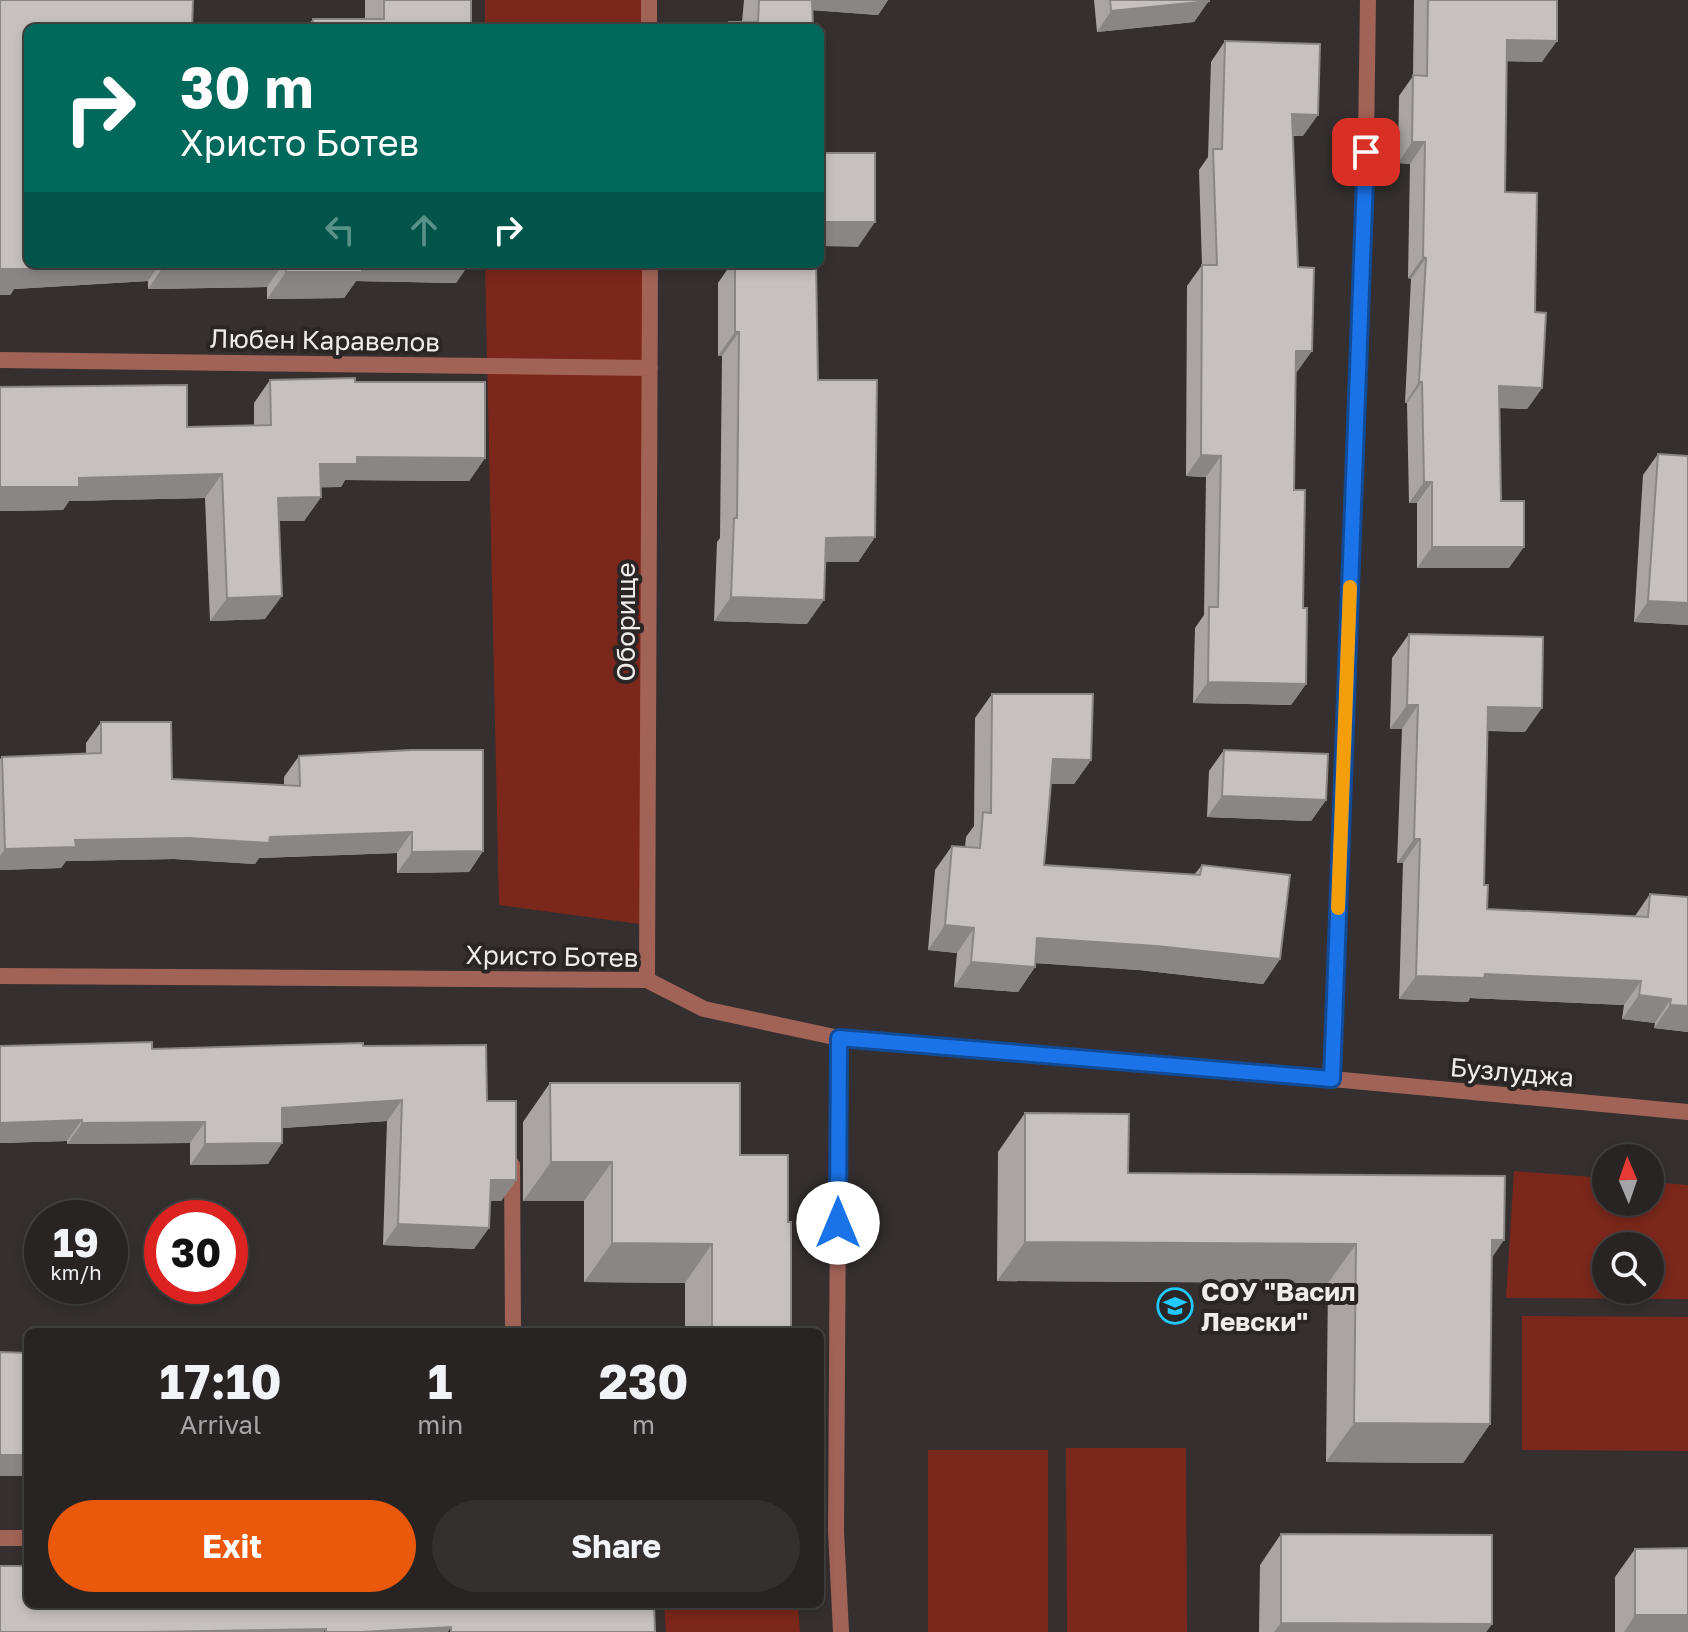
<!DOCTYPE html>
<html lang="en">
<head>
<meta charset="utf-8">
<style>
	body { margin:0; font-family:"Golos Text",sans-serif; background:#343030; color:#f1f3f6; height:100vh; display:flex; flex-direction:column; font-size:30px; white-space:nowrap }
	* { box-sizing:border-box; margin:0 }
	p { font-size:26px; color:#a5a4a6 }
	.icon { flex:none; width:44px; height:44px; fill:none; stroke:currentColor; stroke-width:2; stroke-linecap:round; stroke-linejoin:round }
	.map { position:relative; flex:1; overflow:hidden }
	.drawer { position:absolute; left:24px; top:1328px; width:800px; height:280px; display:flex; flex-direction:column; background:#282423; border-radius:12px; box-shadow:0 4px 12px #0003,0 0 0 2px #444141 }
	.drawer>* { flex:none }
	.hud { position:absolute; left:24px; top:24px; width:800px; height:244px; border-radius:12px; box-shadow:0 4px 12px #0003,0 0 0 2px #444141; background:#00695c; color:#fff; overflow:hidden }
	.needle { width:52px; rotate:358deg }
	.fabs { position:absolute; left:1592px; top:1144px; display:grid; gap:16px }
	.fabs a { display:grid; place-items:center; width:72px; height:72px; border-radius:50%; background:#282423; box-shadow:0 4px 12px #0003,0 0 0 2px #444141; font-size:40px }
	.speed { position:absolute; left:24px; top:1200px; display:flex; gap:16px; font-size:40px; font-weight:700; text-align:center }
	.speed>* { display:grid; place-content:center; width:104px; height:104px; border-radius:50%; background:#282423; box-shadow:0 4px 12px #0003,0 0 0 2px #444141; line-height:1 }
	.speed small { font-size:20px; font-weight:400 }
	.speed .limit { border:12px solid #d22; background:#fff; color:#111 }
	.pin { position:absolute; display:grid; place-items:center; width:68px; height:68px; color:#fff; margin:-34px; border-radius:16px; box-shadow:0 4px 12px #0006 }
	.me { position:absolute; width:88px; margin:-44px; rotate:0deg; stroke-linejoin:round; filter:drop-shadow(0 0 6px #0008) }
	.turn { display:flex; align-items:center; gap:28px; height:168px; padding:0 24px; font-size:36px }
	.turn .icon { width:104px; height:104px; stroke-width:2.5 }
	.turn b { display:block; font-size:56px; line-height:68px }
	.lanes { display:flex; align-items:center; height:76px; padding:0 24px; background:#0003; justify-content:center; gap:40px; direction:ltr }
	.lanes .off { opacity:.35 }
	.eta { display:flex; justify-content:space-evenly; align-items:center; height:136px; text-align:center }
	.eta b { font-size:48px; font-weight:700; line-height:56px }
	.action { display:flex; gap:16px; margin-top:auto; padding:16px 24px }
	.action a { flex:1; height:92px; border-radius:48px; background:#ea580c; color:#fff; font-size:32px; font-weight:700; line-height:92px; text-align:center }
	.action a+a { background:#343030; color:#f1f3f6 }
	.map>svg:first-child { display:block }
	.green { fill:#7b271b; fill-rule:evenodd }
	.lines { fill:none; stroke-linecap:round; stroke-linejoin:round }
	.lane { stroke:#a26357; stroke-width:16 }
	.street { stroke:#a26357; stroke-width:16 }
	.wall { fill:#aaa5a4 }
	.shaded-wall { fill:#8b8686 }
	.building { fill:#c6c0bf; stroke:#8b8686; stroke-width:2 }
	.route-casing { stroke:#114b97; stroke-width:20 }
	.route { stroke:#1a73e8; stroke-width:14 }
	.slow { stroke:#f59e0b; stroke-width:14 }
	.labels { text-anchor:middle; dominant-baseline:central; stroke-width:8; stroke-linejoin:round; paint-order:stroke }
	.street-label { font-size:26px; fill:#f0ecec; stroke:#2b2625 }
	.poi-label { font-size:26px; font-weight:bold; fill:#f0ecec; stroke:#2b2625; text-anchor:start }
</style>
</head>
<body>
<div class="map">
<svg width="1688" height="1632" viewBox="0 0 1688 1632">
	<rect width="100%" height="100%" fill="#35302f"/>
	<path class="green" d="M485,0H649V28H485Z
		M485,264H648L647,925L499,905Z
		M1514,1171L1606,1178V1202H1650V1182L1688,1185V1299L1506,1298ZM1650,1246V1290H1606V1246Z
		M1522,1316L1688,1317V1451L1522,1450Z
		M1066,1448H1186L1187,1632H1067Z
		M928,1450H1048V1632H928Z
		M664,1604H798L800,1632H666Z"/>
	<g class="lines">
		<path class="lane" d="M512,1165L513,1332"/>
		<path class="street" d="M649,0V28
			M0,360L650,368
			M0,976L647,980L704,1009L839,1038L1332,1079L1688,1112
			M647,980L650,264
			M839,1038L836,1531L841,1632
			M1332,1079L1365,212L1368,0
			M0,1538H28"/>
	</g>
	<path class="wall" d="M0,0L28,28V264H469L456,283L356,281L344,298L267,299V287L148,289V281L14,289L10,295H0Z
		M365,0H471V28H306L313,19H365Z
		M744,0H888L878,15L812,10L813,28H725L729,22H742Z
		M1094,0H1209L1194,22L1097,32Z
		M1414,0H1557L1542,62L1507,61L1505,192L1535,312L1542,388L1527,409L1499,408L1501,501L1509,568H1417V503H1409L1407,403H1405L1411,279L1408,278L1410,164L1398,163L1399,96L1413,76Z
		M1225,41L1303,136H1293L1297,372H1296L1294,490L1303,608L1306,684L1291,705L1193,703L1195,628L1204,615L1206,477L1186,476L1187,286L1202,265L1199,170L1208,157L1211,62Z
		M731,264H816L818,380L875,537L858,562H826L807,624L714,621L717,542L720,538L722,356H718V283Z
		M270,380L355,382L485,458L469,481L345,480L341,487H320L321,497L304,521H279L265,619L210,621L205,498L69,501L63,510L0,511V387L187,427L254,425V403Z
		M1658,454L1688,456V625L1634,622L1643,475Z
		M1409,634L1525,732L1488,731L1484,885L1487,909L1635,916L1650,894L1688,897V1032L1654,1028L1655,1023L1622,1019L1624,1005L1470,998L1468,1002L1399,999L1403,863H1397L1402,729H1390L1392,658Z
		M992,694L1091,760L1074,784H1051L1044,865L1194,875L1202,865L1280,959L1263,984L1139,970L1035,963V967L1018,992L954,987L957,953L928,950L935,870L952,846L965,847L966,837L974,826L975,718Z
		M101,722L172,779L284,786V777L299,756L483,851L469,872L397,873V853L259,858L255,864L174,859L66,861L61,868L0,870V759L2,757L86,754V743Z
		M1224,750L1326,800L1311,821L1207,817L1209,771Z
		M0,1046L152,1049L363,1046L487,1101L516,1180L501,1201H490L474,1249L383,1245L387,1121L282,1128L268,1164L190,1165V1143L67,1144V1141L0,1143Z
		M550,1083L740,1155L788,1222L791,1332H685V1283L584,1282V1201H523V1122Z
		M1025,1113L1128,1173L1492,1258L1490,1424L1463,1463L1326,1462L1328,1283L997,1281L998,1152Z
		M1281,1534L1492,1624L1486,1632H1259L1260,1565Z
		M1635,1549L1688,1632H1615V1577Z"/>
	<path class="shaded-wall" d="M801,0H888L878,15L795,9Z
		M1209,1L1194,22L1097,32L1111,11Z
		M1507,40L1557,41L1542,62L1493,61Z
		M1292,114L1318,115L1303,136L1278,135Z
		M1412,142H1425L1410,164L1398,163Z
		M820,222H875L858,247L820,246Z
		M1423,257L1426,258L1411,279L1408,278Z
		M28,264H160L148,281L14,289L10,295H0V269Z
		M165,264H283L267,287L148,289Z
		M355,264H469L456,283L356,281L344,298L267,299L286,272Z
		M735,332H739L722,356H718Z
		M1296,351H1312L1297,372H1281Z
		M1419,382H1422L1407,403H1405Z
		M1499,386L1542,388L1527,409L1484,407Z
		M1201,455L1221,456L1206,477L1186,476Z
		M357,457L485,458L469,481L345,480L341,487L304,488L320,464Z
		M222,474L205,498L69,501L63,510L0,511V487L79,478Z
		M1424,482H1432L1417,503H1409Z
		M321,497L304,521H262L278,498Z
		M875,537L858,562H809L826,538Z
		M1432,547H1524L1509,568H1417Z
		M282,596L265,619L210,621L227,598Z
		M731,597L824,600L807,624L714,621Z
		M1648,601L1688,603V625L1634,622Z
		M1208,682L1306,684L1291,705L1193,703Z
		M1407,705H1418L1402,729H1390Z
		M1488,707L1542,708L1525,732L1472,730Z
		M1053,759L1091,760L1074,784H1036Z
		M1222,796L1326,800L1311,821L1207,817Z
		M412,832L397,853L259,858L255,864L174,859L66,861L61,868L0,870V856L5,849L75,840L270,837Z
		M1414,839H1420L1403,863H1397Z
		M483,851L469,872L397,873L412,852Z
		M945,925L974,928L957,953L928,950Z
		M1037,938L1156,946L1280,959L1263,984L1139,970L1020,962Z
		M971,962L1035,967L1018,992L954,987Z
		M1485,974L1641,981L1624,1005L1470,998L1468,1002L1399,999L1416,976Z
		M1639,995L1671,999L1655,1023L1622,1019Z
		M1670,1005L1688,1006V1032L1654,1028Z
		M402,1100L387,1121L267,1129L282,1108Z
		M82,1120L67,1141L0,1143V1123Z
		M205,1122L190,1143L67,1144L82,1123Z
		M282,1143L268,1164L190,1165L205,1144Z
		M551,1162H612L584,1201H523Z
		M491,1180H516L501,1201H476Z
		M398,1224L489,1228L474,1249L383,1245Z
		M1492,1240H1504L1477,1280Z
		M1025,1242L1356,1244L1328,1283L997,1281Z
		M612,1243L712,1244L685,1283L584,1282Z
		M1354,1423L1490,1424L1463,1463L1326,1462Z
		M0,1455H28V1476H0Z
		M1635,1615H1688V1632H1624Z
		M1281,1623L1492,1624L1486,1632H1274Z
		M451,1627L448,1632H361Z
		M326,1629L324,1632H144Z"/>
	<path class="building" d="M0,0H193L192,28H28V264H29V269H0Z
		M384,0H471V28H313V19H384Z
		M759,0H812L813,28H729V22H758Z
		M1110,0H1209V1L1111,11Z
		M1428,0H1557V41L1507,40L1505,192L1537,193L1535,312L1546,313L1542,388L1499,386L1501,501H1524V547H1432V482H1424L1422,382H1419L1426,258L1423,257L1425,142H1412L1413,75L1427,76Z
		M1225,41L1320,44L1318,115L1292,114L1298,267L1314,268L1312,351H1296L1294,490H1305L1303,608H1307L1306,684L1208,682L1209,607H1218L1221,456L1201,455L1202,265H1217L1213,149H1222Z
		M820,153H875V222H820Z
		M286,264H362V272H286Z
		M735,264H816L818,380H877L875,537L826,538L824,600L731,597L734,518H737L739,332H735Z
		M355,378V382H485V458L357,457V464H320L321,497L278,498L282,596L227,598L222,474L79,478V487H0V387L187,385V427L271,425L270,380Z
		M1658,454L1688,456V603L1648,601Z
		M1409,634L1543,637L1542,708L1488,707L1484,885H1488L1487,909L1648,917L1650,894L1688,897V1006L1670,1005L1671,999L1639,995L1641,981L1485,974L1484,978L1416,976L1420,839H1414L1418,705H1407Z
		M992,694H1093L1091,760L1053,759L1044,865L1200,875L1202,865L1290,875L1280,959L1156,946L1037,938L1035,967L971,962L974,928L945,925L952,846L980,848L983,812L991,813Z
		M101,722H171L172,779L300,786L299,756L411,750H483V851L412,852V832L270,837L269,843L189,838L75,840L76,847L5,849L2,757L101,753Z
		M1224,750L1328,754L1326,800L1222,796Z
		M152,1042V1049L363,1043V1046L486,1045L487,1101H516V1180H491L489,1228L398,1224L402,1100L282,1108V1143L205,1144V1122L82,1123V1120L0,1123V1046Z
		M550,1083H740V1155H788V1222H791V1332H712V1244L612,1243V1162H551Z
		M1025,1113L1129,1114L1128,1173L1505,1176L1504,1240H1492L1490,1424L1354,1423L1356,1244L1025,1242Z
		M0,1352L28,1353V1455H0Z
		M1281,1534L1492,1535V1624L1281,1623Z
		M1688,1548V1615H1635V1549Z
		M0,1566H28V1604H654L655,1632H451V1627L361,1632H326V1629L144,1632H0Z"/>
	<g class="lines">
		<defs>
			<path id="route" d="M838,1223L839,1038L1332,1079L1366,152"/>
		</defs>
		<use href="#route" class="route-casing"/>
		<use href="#route" class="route"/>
		<path class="slow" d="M1338,908L1350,587"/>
	</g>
	<defs>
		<symbol id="school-ring" viewBox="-11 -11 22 22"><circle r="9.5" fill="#2b2625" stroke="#21c9fd" stroke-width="1.5"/><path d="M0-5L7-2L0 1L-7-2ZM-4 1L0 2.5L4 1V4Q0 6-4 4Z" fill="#21c9fd"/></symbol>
	</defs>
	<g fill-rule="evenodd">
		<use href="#school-ring" x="1155" y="1286" width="40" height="40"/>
	</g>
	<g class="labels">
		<g class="street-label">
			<text transform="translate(325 340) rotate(1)">Любен Каравелов</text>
			<text transform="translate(625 622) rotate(-90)">Оборище</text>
			<text transform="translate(552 956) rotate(1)">Христо Ботев</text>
			<text transform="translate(1512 1072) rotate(5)">Бузлуджа</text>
		</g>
		<g class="poi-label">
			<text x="1201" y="1291">СОУ "Васил<tspan x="1201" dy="30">Левски"</tspan></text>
		</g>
	</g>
</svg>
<div class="fabs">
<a><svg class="needle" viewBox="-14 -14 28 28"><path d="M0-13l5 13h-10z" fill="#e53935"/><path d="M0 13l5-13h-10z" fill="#a5a4a6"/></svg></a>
<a><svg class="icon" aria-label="search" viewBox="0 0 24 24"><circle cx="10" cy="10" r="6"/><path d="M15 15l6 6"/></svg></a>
</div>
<div class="speed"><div>19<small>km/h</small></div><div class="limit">30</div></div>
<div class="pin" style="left:1366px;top:152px;background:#d93025"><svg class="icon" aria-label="arrive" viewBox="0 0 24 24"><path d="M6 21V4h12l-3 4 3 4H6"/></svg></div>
<svg class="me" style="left:838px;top:1223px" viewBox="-20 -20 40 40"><circle r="19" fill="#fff"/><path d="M0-13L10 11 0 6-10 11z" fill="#1a73e8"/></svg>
<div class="hud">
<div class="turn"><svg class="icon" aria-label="right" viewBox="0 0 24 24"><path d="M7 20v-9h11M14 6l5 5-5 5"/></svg><div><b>30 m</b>Христо Ботев</div></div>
<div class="lanes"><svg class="icon off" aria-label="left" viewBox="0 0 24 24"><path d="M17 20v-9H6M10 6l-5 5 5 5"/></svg><svg class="icon off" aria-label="ahead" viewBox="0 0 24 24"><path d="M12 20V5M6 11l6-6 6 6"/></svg><svg class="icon" aria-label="right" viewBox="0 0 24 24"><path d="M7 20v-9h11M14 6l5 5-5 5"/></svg></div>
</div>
<section class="drawer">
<div class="eta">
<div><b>17:10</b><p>Arrival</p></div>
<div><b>1</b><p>min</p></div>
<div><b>230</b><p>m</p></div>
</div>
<div class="action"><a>Exit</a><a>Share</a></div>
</section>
</div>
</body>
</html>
